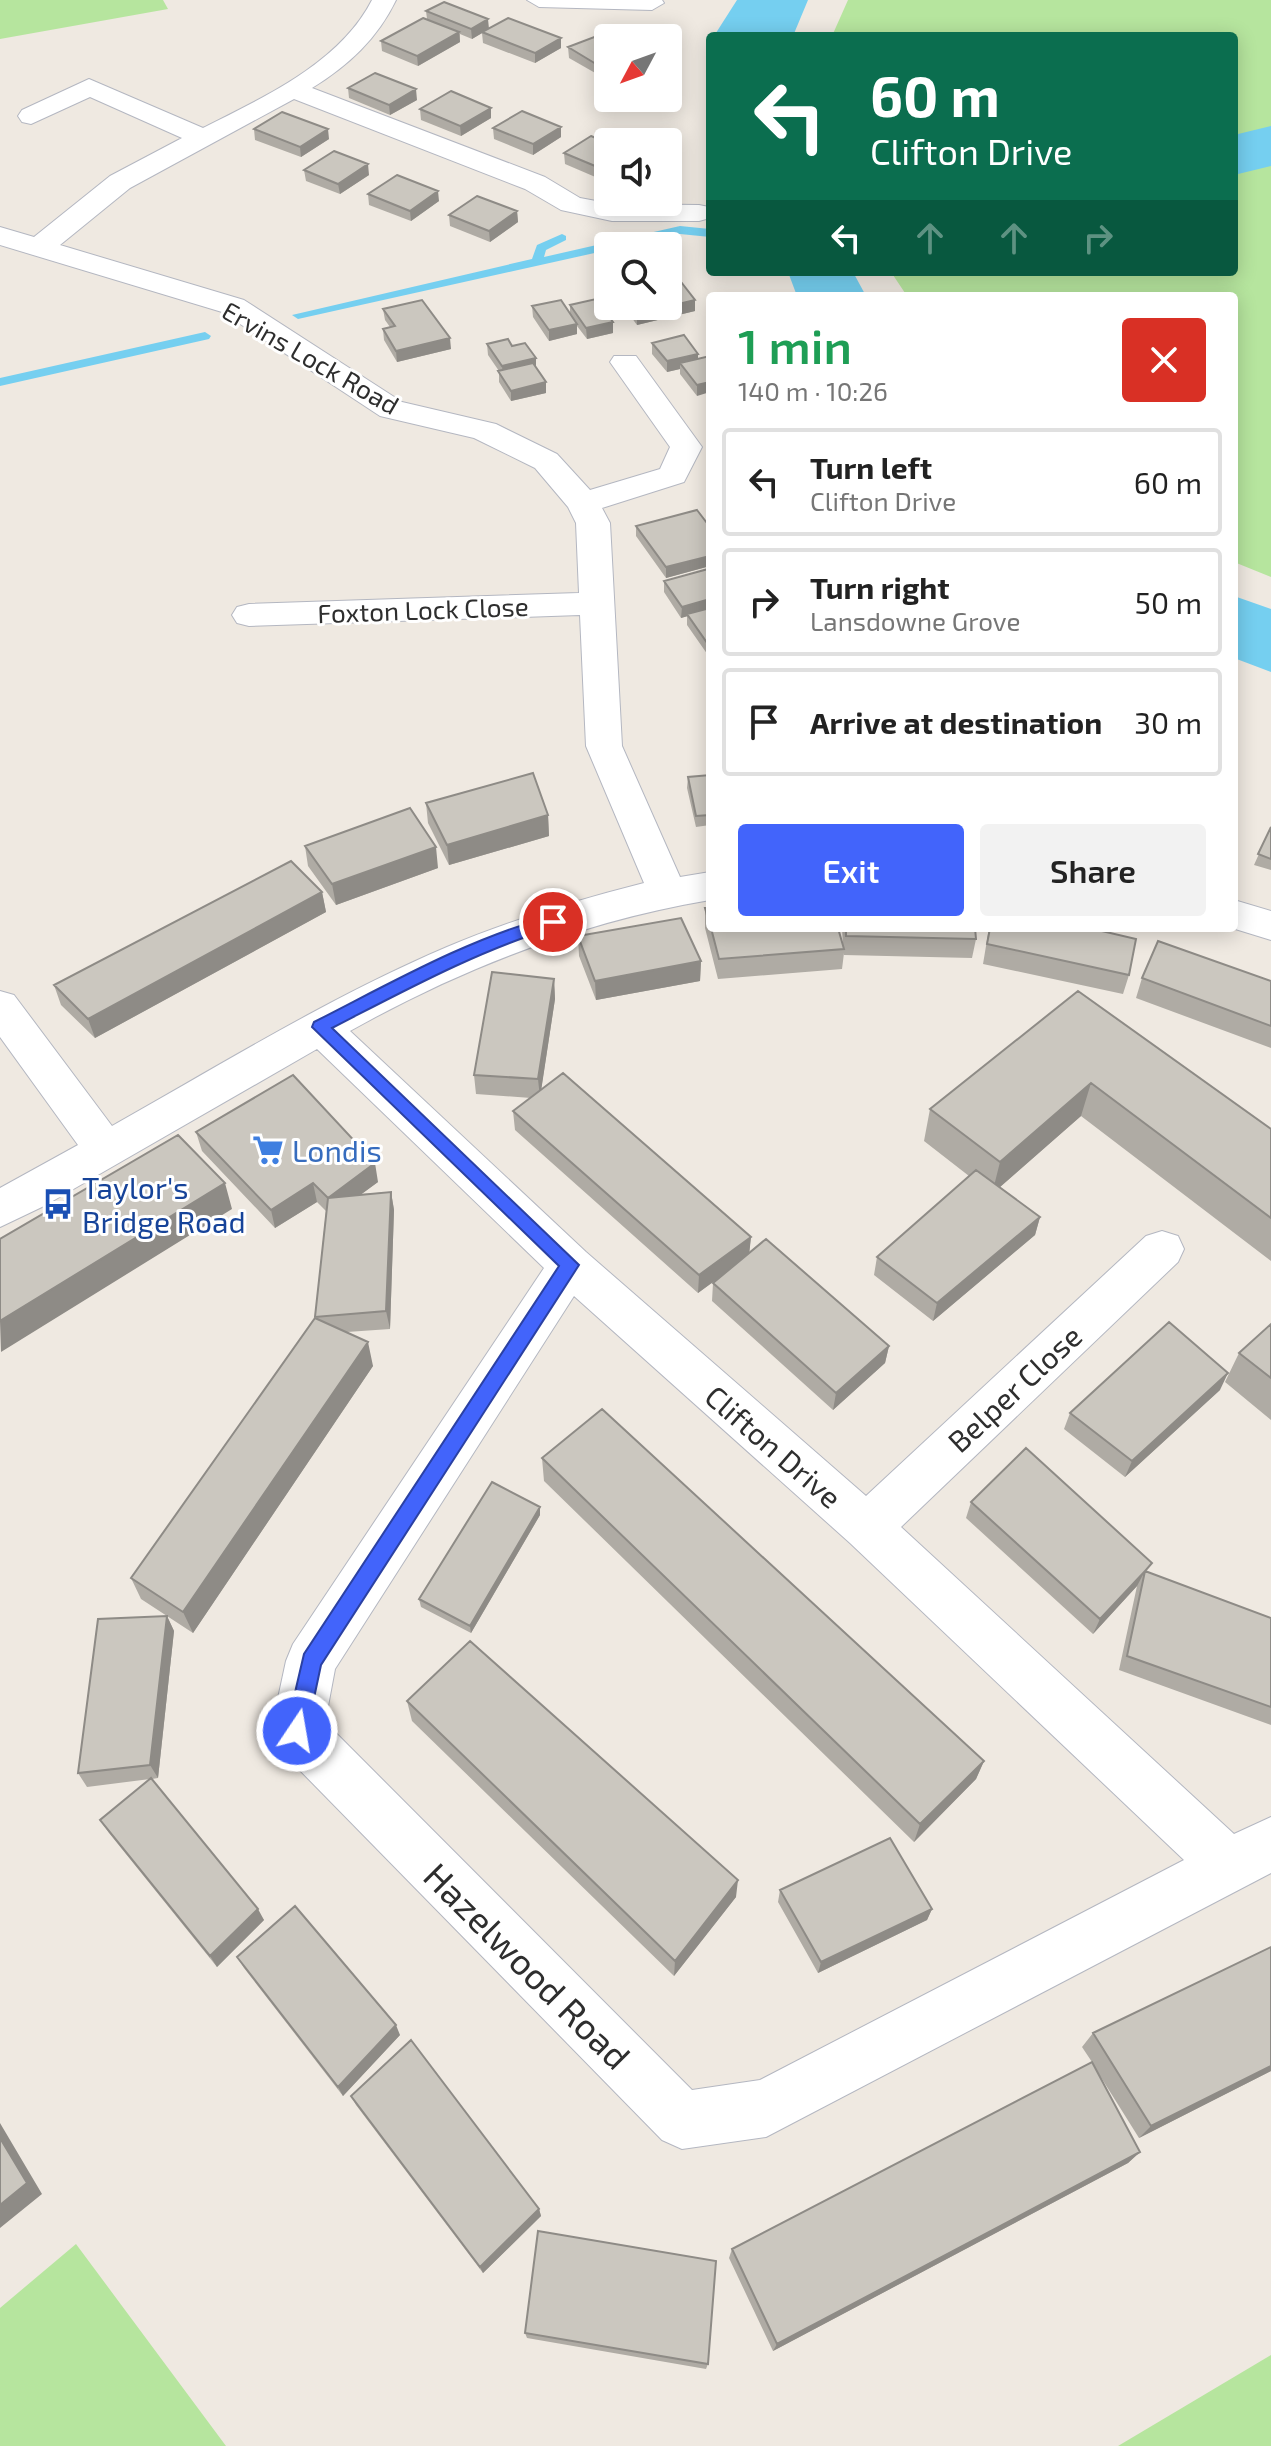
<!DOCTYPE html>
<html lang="en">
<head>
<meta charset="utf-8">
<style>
	body { margin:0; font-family:"Exo 2",sans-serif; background:#f2f2f2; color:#222; height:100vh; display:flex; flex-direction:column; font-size:30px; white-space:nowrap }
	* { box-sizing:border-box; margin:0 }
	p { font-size:26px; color:#767676 }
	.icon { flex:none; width:44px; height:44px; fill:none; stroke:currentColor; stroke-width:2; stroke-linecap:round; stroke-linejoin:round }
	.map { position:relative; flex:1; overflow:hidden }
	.sheet { position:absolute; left:706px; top:292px; width:532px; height:640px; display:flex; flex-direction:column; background:#fff; border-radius:8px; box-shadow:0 4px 20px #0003 }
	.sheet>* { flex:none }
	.banner { position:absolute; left:706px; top:32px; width:532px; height:244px; border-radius:8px; box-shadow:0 4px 20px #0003; background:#0b6e4f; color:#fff; overflow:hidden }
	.needle { width:52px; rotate:229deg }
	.controls { position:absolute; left:594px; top:24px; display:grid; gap:16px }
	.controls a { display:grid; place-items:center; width:88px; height:88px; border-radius:8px; background:#fff; box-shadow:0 4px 20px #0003; font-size:40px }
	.pin { position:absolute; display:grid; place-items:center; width:68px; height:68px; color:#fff; margin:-34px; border:4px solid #fff; border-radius:50%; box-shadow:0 2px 8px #0007 }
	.me { position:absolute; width:88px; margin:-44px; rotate:12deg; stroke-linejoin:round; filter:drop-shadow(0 0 6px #0008) }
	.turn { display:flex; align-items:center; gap:28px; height:168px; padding:0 32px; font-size:36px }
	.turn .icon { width:104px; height:104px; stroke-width:2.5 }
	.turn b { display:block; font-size:56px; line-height:68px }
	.lanes { display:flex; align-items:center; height:76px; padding:0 32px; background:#0003; justify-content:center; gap:40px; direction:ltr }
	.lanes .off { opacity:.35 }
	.round { display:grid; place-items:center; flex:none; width:84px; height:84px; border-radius:8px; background:#f2f2f2 }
	.overview { display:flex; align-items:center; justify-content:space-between; height:136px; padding:0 32px }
	h1 { font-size:48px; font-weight:600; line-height:60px; color:#1e9e55 }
	.cta { display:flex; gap:16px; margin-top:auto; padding:16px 32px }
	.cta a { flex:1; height:92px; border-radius:8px; background:#4264fb; color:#fff; font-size:32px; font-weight:600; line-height:92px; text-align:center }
	.cta a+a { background:#f2f2f2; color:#222 }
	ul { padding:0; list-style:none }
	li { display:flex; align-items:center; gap:24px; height:108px; margin:0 16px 12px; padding:0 16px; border:4px solid #e0e0e0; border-radius:8px }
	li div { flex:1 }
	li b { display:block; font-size:30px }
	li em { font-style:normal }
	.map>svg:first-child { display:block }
	.green { fill:#b6e59e }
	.water { fill:#75cff0 }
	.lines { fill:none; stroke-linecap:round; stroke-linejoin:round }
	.stream { fill:#75cff0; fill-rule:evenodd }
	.river { fill:#75cff0; fill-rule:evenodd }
	.minor-casing { stroke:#b4b7c1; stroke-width:2 }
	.minor { fill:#fff; fill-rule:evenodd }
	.wall { fill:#afaba4 }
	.shaded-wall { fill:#8e8b86 }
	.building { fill:#cbc7bf; stroke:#8e8b86; stroke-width:2 }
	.route { fill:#4264fb; stroke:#2b41a3; stroke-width:2 }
	.labels { text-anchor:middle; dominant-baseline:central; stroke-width:6; stroke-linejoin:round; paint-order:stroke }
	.far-street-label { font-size:26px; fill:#2e2e2e; stroke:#fff }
	.shop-label { font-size:30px; fill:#366cbe; stroke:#fff; text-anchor:start }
	.transit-label { font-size:30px; fill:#164399; stroke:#fff; text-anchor:start }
	.street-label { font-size:30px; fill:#2e2e2e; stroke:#fff }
	.near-street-label { font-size:36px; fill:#2e2e2e; stroke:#fff }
</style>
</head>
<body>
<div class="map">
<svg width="1271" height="2446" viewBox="0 0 1271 2446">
	<rect width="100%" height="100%" fill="#efe9e1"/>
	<path class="green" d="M0,0H163L168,9L0,39Z
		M848,0H1271V129L1234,137V36H832Z
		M1271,159V577L1234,562V296H907L891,272H1234V167Z
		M76,2244L226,2446H0V2308Z
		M1271,2355V2446H1118Z"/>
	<path class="water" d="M737,0H808L793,36H714Z
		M788,272H853L866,296H797Z
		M1234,596L1271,609V672L1234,658Z"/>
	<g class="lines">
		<path class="stream" d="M680,226L710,229V237L680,234L624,246H608V250L298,319L292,315L532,259L537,245L562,234L566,236V240L546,250L544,257Z
			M205,332L211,336L209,339L0,386V378Z"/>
		<path class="river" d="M1271,126V166L1234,175V135Z"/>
		<defs>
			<path id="minor" d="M372,0H396C377,39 349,65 312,88L545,177L580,198L612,204L699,205L709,207L710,218L699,221H612L561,210L525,189L294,99L130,188L60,245L244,300L402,402L496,424L557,454L590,490L660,469L670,447L610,362L614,356H636L702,447L684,482L602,508L610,523L622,746L680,877L710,872V900C581,922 464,967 350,1031L586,1252L866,1496L1146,1236L1162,1231L1178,1236L1184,1249L1178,1262L901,1527L1234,1834L1271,1817V1873L766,2137L682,2149L662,2140L279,1749L271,1731L286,1661L293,1644L544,1268L317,1049L44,1206L0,1227V1188L78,1145L0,1037V991L14,995L112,1126C222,1064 330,997 447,947C511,920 577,900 644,883L586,746L580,615L249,626L237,623L232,615L237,607L249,604L579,593L576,523L568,507L535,468L474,438L380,416L222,312L0,245V227L34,237L110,176L182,138L90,97L31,124L22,122L18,116L22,110L89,79L203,128C264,97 340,63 372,0ZM574,1296L850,1543L1184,1860L760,2080L692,2090L325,1722L335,1669Z
				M527,0H662L664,3L652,10L539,7Z
				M1234,900L1271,911V940L1232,928Z"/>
		</defs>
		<use href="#minor" class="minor-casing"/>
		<use href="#minor" class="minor"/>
	</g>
	<path class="wall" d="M426,11L489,28L561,48L535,63L483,43L482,33L472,39L460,34V42L418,66L382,51L381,41L427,19Z
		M610,31L604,71H608V96L603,82V72L597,74L569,58L568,47Z
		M348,88L417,100L390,115L349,98Z
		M609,98H666V104L612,108Z
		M491,108V118L461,136L421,120L420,109Z
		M561,127V137L533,155L494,139L493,128Z
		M254,129L329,139L301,157L255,140Z
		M608,143L607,182L565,164L564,153Z
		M304,170L369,175L340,194L306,181Z
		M368,194L439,201L411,221L369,205Z
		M517,211L518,222L490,242L450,226L449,215Z
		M570,305L613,333L587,339L577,326V334L549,341L533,317L532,306L570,313Z
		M623,306H668L695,311L637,325Z
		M383,309L451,349L397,362L384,340L383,329L390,327L385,320Z
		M652,343L698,354L697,396L680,374V369L667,372L652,354Z
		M487,344L512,346L536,358V368L546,382V393L511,401L499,382V371L488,355Z
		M636,526L710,527V566L666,578L636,536Z
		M710,573V658L687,625V616L681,618L664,592V581Z
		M710,775V825L696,827L687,788L688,777Z
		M426,803L548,815L549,836L449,865L428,823Z
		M1271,827V870L1254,865Z
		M305,846L438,868L336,905L308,866Z
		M322,892L326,912L95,1038L61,1005L54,985Z
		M705,908L843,946L842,928H975L976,939L972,958L844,955V953L842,969L718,979L705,928Z
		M989,928H1089L1129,975L1123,994L983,964Z
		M578,936L701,961L700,981L596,1000L579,956Z
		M1142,978L1271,981V1048L1136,998Z
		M554,979L555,999L541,1090L751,1237L749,1252L889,1346L885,1363L833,1410L712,1301L713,1283L722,1275L698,1293L515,1130L513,1111L531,1098L476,1094L474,1075Z
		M1078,991L1271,1129V1261L1081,1116L1000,1187L1040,1217L1035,1235L933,1321L874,1275L877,1257L969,1176L924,1141L930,1109Z
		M196,1132L378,1182L361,1194L391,1192L394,1210L390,1329L347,1332L373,1366L193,1633L141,1599L131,1578L315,1318L326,1211L317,1202L275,1228L202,1151Z
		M1271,1324V1420L1225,1382L1239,1353Z
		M1220,1390L1125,1477L1064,1429L1070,1413Z
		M542,1458L984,1761L976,1779L914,1842L544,1481Z
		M971,1502L1148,1572L1271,1618V1725L1119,1670L1137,1586L1093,1634L966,1518Z
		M540,1507V1515L471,1633L421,1607L419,1599Z
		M167,1616L174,1631L158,1778L152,1779L264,1920L217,1967L109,1833L100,1820L150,1779L87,1787L78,1773Z
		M407,1701L736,1897L674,1976L412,1721Z
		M780,1890L932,1909L927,1920L818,1973L778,1902Z
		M237,1957L400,2035L343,2096L244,1968Z
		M1093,2033L1271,2071L1139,2138L1097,2071L1140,2152L1128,2163L773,2351L729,2258L732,2249L1092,2062L1082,2047Z
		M351,2096L539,2209L541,2216L483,2273L356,2105Z
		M525,2333L708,2364L706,2369L527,2338Z"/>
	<path class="shaded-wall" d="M488,19L489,29L472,39L471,29Z
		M459,32L460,42L418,66L417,56Z
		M561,38V48L535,63V53Z
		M608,59V70L597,74L596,64Z
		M416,89L417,100L390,115L389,105Z
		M491,108V118L461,136L460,126Z
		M561,127V137L533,155V144Z
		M328,129L329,139L301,157L300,147Z
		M368,164L369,175L340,194L338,184Z
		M438,191L439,201L411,221L410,211Z
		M517,211L518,222L490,242L489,231Z
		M695,300V311L637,325V314Z
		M613,322V333L587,339L586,328Z
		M577,324V334L549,341V330Z
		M450,338L451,349L397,362L396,351Z
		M698,354V364L680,363V369L667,372V361Z
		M536,358V369L503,377L502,366Z
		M546,382V393L511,401V391Z
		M710,382V392L697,396V385Z
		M710,556V566L666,578V567Z
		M710,599V610L681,618L682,607Z
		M548,815L549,836L449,865L447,845Z
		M436,847L438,868L336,905L332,884Z
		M322,892L326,912L95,1038L88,1019Z
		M701,961L700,981L596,1000L595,981Z
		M554,979L555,999L540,1098L538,1079Z
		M1091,1083L1081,1116L992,1194L1000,1162Z
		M375,1163L378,1182L332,1216L328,1198Z
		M225,1183L232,1209L1,1352L0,1321Z
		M313,1183L317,1202L275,1228L271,1210Z
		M391,1192L394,1210L390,1329L386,1311Z
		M1040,1217L1035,1235L933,1321L937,1303Z
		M751,1237L749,1256L698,1293L699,1275Z
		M368,1342L373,1366L193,1633L183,1612Z
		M889,1346L885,1363L833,1410L836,1393Z
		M1228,1373L1220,1390L1125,1477L1132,1461Z
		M540,1507V1515L471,1633L470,1626Z
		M1145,1571L1137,1586L1093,1634L1100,1619Z
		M167,1616L174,1631L158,1778L150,1765Z
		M984,1761L976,1779L914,1842L920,1824Z
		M738,1880L736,1897L674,1976L675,1961Z
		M258,1909L264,1920L217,1967L210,1956Z
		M932,1909L927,1920L818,1973L821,1962Z
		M396,2025L400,2035L343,2096L338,2087Z
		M1271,2066V2071L1139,2138L1151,2126Z
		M0,2123L42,2194L0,2228Z
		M1140,2152L1128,2163L773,2351L777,2344Z
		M539,2209L541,2216L483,2273L480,2267Z"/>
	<path class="building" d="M444,2L488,19L471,29L426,11Z
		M423,18L459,32L417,56L381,41Z
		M508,18L561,38L535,53L482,32Z
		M610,31L622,38H608V59L596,64L568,47Z
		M603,71H608V86Z
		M375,73L416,89L389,105L348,88Z
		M451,91L491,108L460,126L420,109Z
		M522,111L561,127L533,144L493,128Z
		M282,112L328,129L300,147L254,129Z
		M591,136L608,143V170L607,171L564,153Z
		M334,151L368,164L338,184L304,170Z
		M397,175L438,191L410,211L368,194Z
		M477,196L517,211L489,231L449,215Z
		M678,278L695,300L637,314L631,306H668V280Z
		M596,299L613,322L586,328L570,305Z
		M422,300L450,338L396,351L383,329L395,326L383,309Z
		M561,300L577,324L549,330L532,306Z
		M684,335L698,354L667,361L652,343Z
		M508,339L512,346L525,343L536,358L502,366L487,344Z
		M710,356V382L697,385L680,363Z
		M533,363L546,382L511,391L498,371Z
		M697,510L710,527V556L666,567L636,526Z
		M708,569L710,573V599L682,607L664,581Z
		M710,608V647L687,614Z
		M533,773L548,815L447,845L426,803Z
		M710,775V815L696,816L688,777Z
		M410,808L436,847L332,884L305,846Z
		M1271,827V859L1258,854Z
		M291,861L322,892L88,1019L54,985Z
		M705,908H710V926Z
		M681,918L701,961L595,981L578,936Z
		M711,928H838L844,949L719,959Z
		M846,928H975L976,939L846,936Z
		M990,928H1089L1136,939L1129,975L987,944Z
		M1158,941L1271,981V1026L1142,978Z
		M492,972L554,979L538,1079L474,1075Z
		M1078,991L1271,1129V1218L1091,1083L1000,1162L930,1109Z
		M563,1073L751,1237L699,1275L513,1111Z
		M293,1075L375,1163L328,1198L313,1183L271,1210L196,1132Z
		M178,1135L225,1183L0,1321V1239Z
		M976,1170L1040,1217L937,1303L877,1257Z
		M391,1192L386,1311L315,1317L328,1198Z
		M766,1239L889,1346L836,1393L713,1283Z
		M315,1318L368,1342L183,1612L131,1578Z
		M1169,1322L1228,1373L1132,1461L1070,1413Z
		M1271,1324V1378L1239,1353Z
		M602,1409L984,1761L920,1824L542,1458Z
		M1026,1448L1152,1563L1145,1571L1271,1618V1707L1127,1656L1145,1571L1100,1619L971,1502Z
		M492,1482L540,1507L470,1626L419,1599Z
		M167,1616L150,1765L78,1773L98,1619Z
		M470,1641L738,1880L675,1961L407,1701Z
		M151,1778L258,1909L210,1956L100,1820Z
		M890,1838L932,1909L821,1962L780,1890Z
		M295,1906L396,2025L338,2087L237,1957Z
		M1271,1947V2066L1151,2126L1093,2033Z
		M411,2040L539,2209L480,2267L351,2096Z
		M1092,2062L1140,2152L777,2344L732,2249Z
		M0,2138L27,2183L0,2205Z
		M538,2231L716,2261L708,2364L525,2333Z"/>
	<path class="route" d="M553,916L559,917V926C479,950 406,990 332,1028L579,1265L321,1665L307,1731L304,1739L297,1742L289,1739L286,1731L304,1654L559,1266L312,1027L314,1022C391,983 469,938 553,916Z"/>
	<defs>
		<symbol id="supermarket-bare" viewBox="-9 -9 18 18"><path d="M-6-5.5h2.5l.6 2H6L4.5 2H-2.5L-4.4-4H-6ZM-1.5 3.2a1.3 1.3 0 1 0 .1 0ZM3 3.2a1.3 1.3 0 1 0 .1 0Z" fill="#3f7fe0" stroke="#fff" stroke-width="2.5" paint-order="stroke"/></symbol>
		<symbol id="bus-bare" viewBox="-9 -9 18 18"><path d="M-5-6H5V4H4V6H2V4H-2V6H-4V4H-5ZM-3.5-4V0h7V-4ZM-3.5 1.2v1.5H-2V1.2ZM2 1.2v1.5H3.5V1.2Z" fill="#1a4fb4" stroke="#fff" stroke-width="2.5" paint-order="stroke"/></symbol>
	</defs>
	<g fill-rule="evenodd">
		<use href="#supermarket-bare" x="246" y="1128" width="44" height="44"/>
		<use href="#bus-bare" x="36" y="1182" width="44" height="44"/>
	</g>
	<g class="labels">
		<g class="far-street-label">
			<text transform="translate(311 357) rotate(30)">Ervins Lock Road</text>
			<text transform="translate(423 609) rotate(-2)">Foxton Lock Close</text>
		</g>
		<g class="shop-label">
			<text x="292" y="1150">Londis</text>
		</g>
		<g class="transit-label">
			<text x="82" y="1187">Taylor's<tspan x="82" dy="34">Bridge Road</tspan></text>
		</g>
		<g class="street-label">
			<text transform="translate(1014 1388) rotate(-43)">Belper Close</text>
			<text transform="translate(774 1446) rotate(41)">Clifton Drive</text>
		</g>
		<g class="near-street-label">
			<text transform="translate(528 1965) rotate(45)">Hazelwood Road</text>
		</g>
	</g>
</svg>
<div class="controls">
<a><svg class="needle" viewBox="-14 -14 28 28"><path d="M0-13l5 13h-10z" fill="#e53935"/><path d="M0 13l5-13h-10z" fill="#767676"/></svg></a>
<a><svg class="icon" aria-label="sound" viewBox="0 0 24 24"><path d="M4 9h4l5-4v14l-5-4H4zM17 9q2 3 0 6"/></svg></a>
<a><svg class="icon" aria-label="search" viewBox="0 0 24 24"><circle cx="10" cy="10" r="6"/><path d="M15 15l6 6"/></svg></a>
</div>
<div class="pin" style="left:553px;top:922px;background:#d93025"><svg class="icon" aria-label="arrive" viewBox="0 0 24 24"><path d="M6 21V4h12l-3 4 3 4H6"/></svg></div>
<svg class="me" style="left:297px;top:1731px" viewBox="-20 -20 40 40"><circle r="17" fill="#4264fb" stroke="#fff" stroke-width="3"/><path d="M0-11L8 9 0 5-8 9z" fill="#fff"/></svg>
<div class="banner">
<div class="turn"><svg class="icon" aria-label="left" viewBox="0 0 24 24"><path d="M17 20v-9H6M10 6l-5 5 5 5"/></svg><div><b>60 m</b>Clifton Drive</div></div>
<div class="lanes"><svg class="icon" aria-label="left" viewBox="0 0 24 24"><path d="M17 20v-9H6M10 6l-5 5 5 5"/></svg><svg class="icon off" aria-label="ahead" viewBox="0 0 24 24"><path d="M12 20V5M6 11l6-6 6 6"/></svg><svg class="icon off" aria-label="ahead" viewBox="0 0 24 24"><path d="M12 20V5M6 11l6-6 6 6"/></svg><svg class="icon off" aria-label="right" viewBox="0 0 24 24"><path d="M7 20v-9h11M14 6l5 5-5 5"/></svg></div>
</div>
<section class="sheet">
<div class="overview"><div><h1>1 min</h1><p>140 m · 10:26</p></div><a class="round" style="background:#d93025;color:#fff"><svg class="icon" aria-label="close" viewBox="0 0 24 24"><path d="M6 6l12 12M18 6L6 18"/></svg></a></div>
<ul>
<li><svg class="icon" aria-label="left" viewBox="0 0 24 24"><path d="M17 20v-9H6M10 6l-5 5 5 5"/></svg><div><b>Turn left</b><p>Clifton Drive</p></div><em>60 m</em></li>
<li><svg class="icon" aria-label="right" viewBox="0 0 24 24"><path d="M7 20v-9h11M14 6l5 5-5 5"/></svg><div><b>Turn right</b><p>Lansdowne Grove</p></div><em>50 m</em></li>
<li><svg class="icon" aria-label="arrive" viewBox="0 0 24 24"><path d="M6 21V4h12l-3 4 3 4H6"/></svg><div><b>Arrive at destination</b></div><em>30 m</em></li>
</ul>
<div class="cta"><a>Exit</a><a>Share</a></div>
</section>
</div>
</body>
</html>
